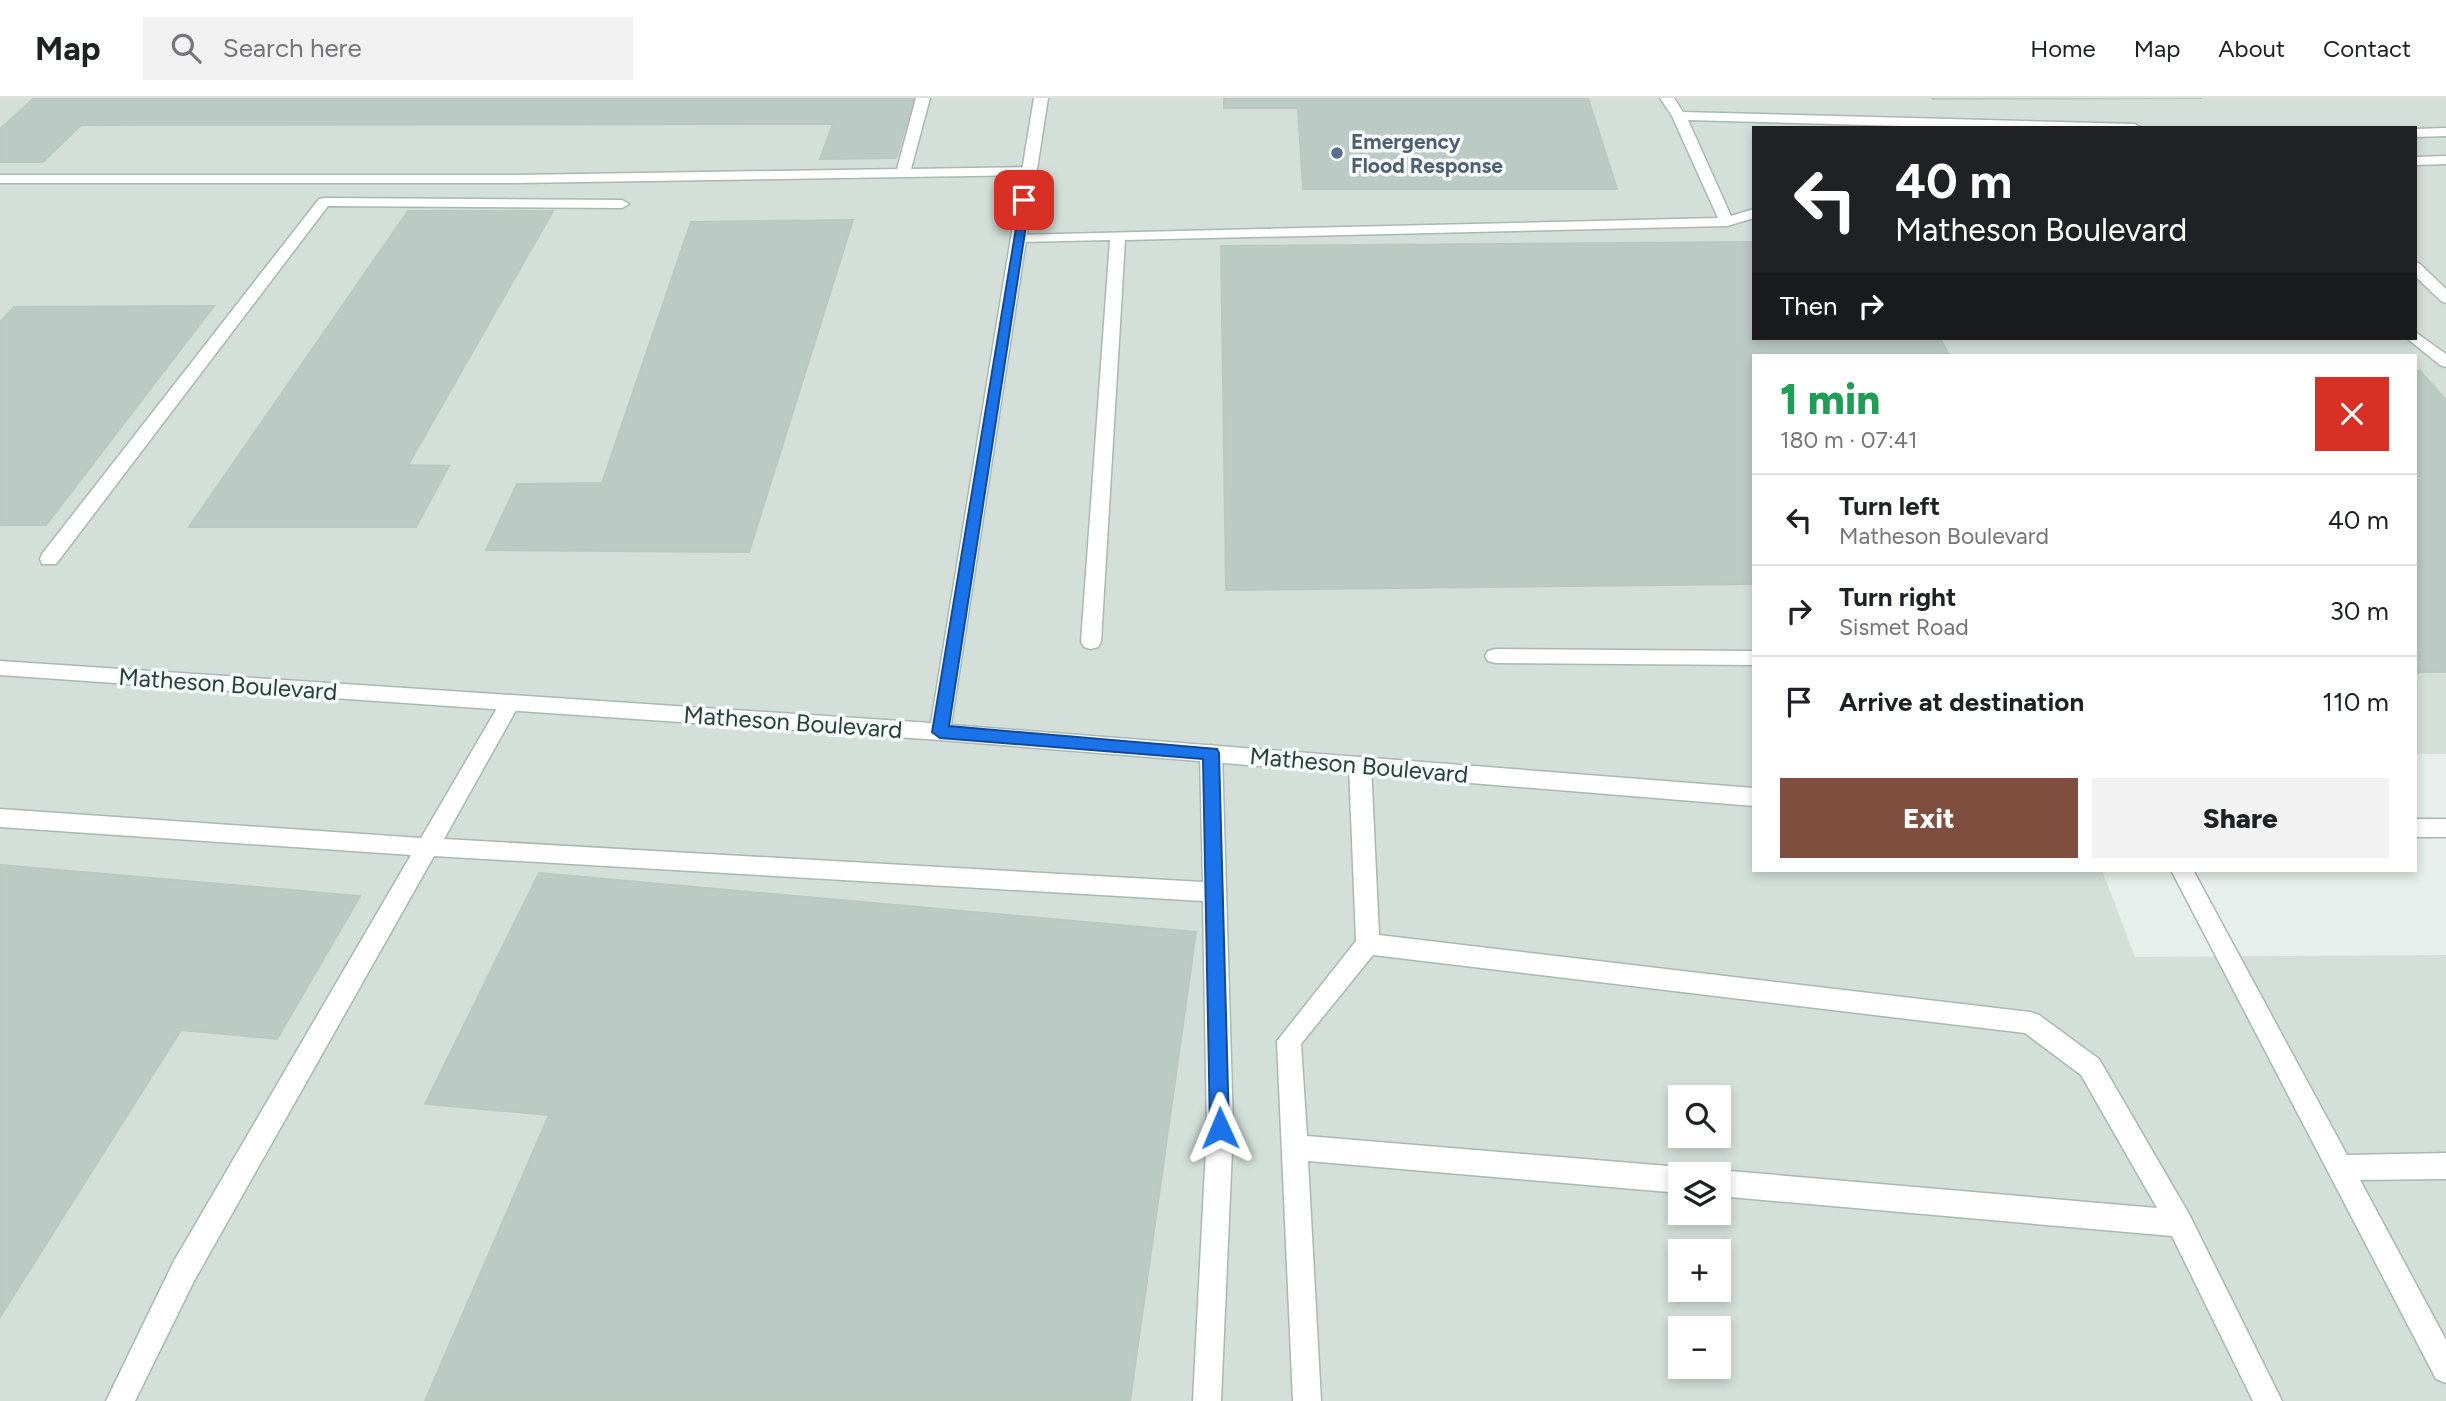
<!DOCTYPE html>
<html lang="en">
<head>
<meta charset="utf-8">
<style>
	body { margin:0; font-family:Figtree,sans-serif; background:#f2f2f2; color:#202124; height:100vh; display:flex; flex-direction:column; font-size:26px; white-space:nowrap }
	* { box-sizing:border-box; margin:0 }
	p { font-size:23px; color:#757577 }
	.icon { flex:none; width:38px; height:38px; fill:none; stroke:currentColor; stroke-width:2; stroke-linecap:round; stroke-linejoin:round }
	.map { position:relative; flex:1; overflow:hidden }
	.details { position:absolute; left:1752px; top:256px; width:665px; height:518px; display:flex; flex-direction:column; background:#fff; border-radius:0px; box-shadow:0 4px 10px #0003 }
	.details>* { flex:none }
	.hud { position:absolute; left:1752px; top:28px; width:665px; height:214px; border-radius:0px; box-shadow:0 4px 10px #0003; background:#202124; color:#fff; overflow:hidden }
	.tools { position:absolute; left:1668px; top:987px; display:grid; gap:14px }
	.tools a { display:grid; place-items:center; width:63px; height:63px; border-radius:0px; background:#fff; box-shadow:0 4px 10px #0003; font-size:35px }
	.pin { position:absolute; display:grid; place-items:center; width:60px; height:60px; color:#fff; margin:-30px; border-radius:14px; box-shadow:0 4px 10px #0006 }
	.me { position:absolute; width:77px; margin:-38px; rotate:359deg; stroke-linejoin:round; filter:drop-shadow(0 0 5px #0008) }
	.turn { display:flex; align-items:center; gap:24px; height:147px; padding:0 28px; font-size:32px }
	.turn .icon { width:91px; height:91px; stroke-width:2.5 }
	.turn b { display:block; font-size:49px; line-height:60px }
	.then { display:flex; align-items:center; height:66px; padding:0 28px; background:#0003; gap:14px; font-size:26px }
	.round { display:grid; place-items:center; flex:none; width:74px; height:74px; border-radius:0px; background:#f2f2f2 }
	.overview { display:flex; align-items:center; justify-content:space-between; height:119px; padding:0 28px }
	h1 { font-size:42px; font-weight:800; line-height:52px; color:#1e9e55 }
	.primary-button { display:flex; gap:14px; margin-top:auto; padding:14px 28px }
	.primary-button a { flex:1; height:80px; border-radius:0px; background:#7f4e3f; color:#fff; font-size:28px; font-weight:800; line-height:80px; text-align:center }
	.primary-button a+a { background:#f2f2f2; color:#202124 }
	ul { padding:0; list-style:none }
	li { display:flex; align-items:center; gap:21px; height:91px; padding:0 28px; border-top:2px solid #e0e0e0 }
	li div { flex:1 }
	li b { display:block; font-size:26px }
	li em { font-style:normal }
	header { display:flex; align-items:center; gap:42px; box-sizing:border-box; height:98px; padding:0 35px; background:#fff; border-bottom:2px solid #e0e0e0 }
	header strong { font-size:33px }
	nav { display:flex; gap:38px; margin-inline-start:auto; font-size:24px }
	.search { width:490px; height:63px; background:#f2f2f2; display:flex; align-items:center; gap:18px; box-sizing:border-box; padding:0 24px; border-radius:0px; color:#757577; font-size:26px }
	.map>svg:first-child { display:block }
	.built { fill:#d4dfda; fill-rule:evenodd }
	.building { fill:#bbcac4; stroke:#b8c9c2; stroke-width:2 }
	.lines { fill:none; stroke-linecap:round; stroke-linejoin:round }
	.lane-casing { stroke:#a8b8b2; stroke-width:3 }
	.street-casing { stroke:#a8b8b2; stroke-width:3 }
	.lane { fill:#fff; fill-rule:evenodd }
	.street { fill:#fff; fill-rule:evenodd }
	.route { fill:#1a73e8; stroke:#114b97; stroke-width:2 }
	.service-dot { fill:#5c6f8a; stroke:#f7fbf9; stroke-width:2.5 }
	.labels { text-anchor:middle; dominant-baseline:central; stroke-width:7; stroke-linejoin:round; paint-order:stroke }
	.far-service-label { font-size:21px; font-weight:bold; fill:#4e5e75; stroke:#f7fbf9; text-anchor:start }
	.street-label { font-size:24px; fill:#24423a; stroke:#f7fbf9 }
</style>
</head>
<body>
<header>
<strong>Map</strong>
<div class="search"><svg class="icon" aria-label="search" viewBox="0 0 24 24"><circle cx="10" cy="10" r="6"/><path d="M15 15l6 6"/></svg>Search here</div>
<nav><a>Home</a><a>Map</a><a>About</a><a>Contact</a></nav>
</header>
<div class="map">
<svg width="2446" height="1303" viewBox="0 0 2446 1303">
	<rect width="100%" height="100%" fill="#e6efeb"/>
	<path class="built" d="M0,0H2446V656H2415V257H1754V772H2102L2135,859L2446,857V1303H0ZM1754,30H2415V240H1754ZM1680,999H1718V1038H1680ZM1680,1076H1718V1115H1680ZM1680,1153H1718V1192H1680ZM1680,1230H1718V1269H1680Z"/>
	<path class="building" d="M34,0H914L896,60L820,61L833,26L81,27L43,64H0V31Z
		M1224,0H1588L1617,91H1303L1298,10H1224Z
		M1932,0H2202L1933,1Z
		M408,113H553L408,367L449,368L416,429H189Z
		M853,122L749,454L486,452L517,386L602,385L691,124Z
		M1754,144V240H1940L1949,257H1754V486L1226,492L1221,148Z
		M214,208L46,427H0V224L14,209Z
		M2415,273H2420L2446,302V574H2415Z
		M0,767L360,798L277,941L181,932L0,1219Z
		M539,775L1196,834L1130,1303H425L549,1017L425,1006Z"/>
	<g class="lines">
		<defs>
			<path id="lane" d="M916,0H930L911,71L1029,69L1036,73L1029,77L517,85H0V77H517L897,71Z
				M1660,0H1674L1683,14L2135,26L2142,30H1972L1688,22L1731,118L1754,111V120L1727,128L1125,142L1101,544L1098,549L1091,551L1084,549L1081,544L1110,142L1019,144L1014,143L1012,140L1014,137L1718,120L1672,18Z
				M2446,30V38L2415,39V31Z
				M2446,58V66L2415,67V59Z
				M324,100L622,102L629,106L622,110L328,108L56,466H42L40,461L42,456L319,101Z
				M2415,164L2420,166L2446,191V205L2441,203L2415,178Z
				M2415,234L2446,256V269L2440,267L2409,242L2408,240H2415Z
				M1495,551L1754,553V567L1495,565L1488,563L1485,558L1488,553Z
				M510,597L517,600L520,605L444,741L1203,784L1200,655L1204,649L1211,647L1218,649L1222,655L1233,1030L1221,1303H1193L1207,1030L1203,803L434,758L194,1183L135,1303H106L174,1163L411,757L0,729V711L421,740L503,600Z
				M1360,659L1367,661L1371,667L1379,837L2030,914L2039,917L2099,961L2189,1116L2282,1303H2253L2172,1138L1718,1098V1076H1709L1718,1072L2157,1110L2081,977L2025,935L1373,857L1301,946L1307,1038L1680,1069L1691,1076H1680V1095L1308,1063L1321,1303H1293L1277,943L1356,843L1349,667L1353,661Z
				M2171,772H2193L2347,1057L2446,1055V1081L2360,1082L2446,1242V1285L2436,1281Z"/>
			<path id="street" d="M1034,0H1048L951,627L1754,690V708L940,642L0,577V563L931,625Z
				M2415,721H2446V739H2415Z"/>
		</defs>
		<use href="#lane" class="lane-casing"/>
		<use href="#street" class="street-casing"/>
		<use href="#lane" class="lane"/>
		<use href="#street" class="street"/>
	</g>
	<path class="route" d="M1021,100L1030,102L949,628L1217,651L1219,655L1229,1030L1227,1037L1220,1039L1213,1037L1210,1030L1203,661L940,640L932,634Z"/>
	<circle class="service-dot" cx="1337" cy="55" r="7"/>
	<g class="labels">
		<g class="far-service-label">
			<text x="1351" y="43">Emergency<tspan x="1351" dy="24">Flood Response</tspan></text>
		</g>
		<g class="street-label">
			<text transform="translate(228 586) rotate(4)">Matheson Boulevard</text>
			<text transform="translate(793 624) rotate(4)">Matheson Boulevard</text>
			<text transform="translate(1359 667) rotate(5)">Matheson Boulevard</text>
		</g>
	</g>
</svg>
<div class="tools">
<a><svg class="icon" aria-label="search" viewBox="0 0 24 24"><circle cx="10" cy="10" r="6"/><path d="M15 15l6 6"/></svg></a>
<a><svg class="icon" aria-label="layers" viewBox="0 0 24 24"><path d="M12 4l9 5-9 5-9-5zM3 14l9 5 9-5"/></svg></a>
<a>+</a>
<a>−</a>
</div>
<div class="pin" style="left:1024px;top:102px;background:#d93025"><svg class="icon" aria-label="arrive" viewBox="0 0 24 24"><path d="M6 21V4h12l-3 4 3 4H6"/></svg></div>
<svg class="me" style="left:1220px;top:1030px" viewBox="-20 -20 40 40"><path d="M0-17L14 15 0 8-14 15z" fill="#1a73e8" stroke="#fff" stroke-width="4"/></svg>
<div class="hud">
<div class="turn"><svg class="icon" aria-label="left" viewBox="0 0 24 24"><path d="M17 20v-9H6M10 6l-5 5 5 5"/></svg><div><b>40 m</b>Matheson Boulevard</div></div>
<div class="then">Then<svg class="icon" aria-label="right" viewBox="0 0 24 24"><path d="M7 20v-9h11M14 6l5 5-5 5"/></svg></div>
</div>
<section class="details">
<div class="overview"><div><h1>1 min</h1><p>180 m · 07:41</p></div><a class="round" style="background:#d93025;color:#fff"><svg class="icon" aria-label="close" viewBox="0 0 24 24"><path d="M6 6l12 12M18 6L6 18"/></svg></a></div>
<ul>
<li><svg class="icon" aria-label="left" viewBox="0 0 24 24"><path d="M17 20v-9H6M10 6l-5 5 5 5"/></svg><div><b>Turn left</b><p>Matheson Boulevard</p></div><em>40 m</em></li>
<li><svg class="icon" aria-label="right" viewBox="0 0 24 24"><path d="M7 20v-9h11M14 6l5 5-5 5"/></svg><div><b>Turn right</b><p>Sismet Road</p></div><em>30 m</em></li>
<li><svg class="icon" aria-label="arrive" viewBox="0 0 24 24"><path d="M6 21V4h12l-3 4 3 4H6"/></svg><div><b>Arrive at destination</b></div><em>110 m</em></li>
</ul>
<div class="primary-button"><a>Exit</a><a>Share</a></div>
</section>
</div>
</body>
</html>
